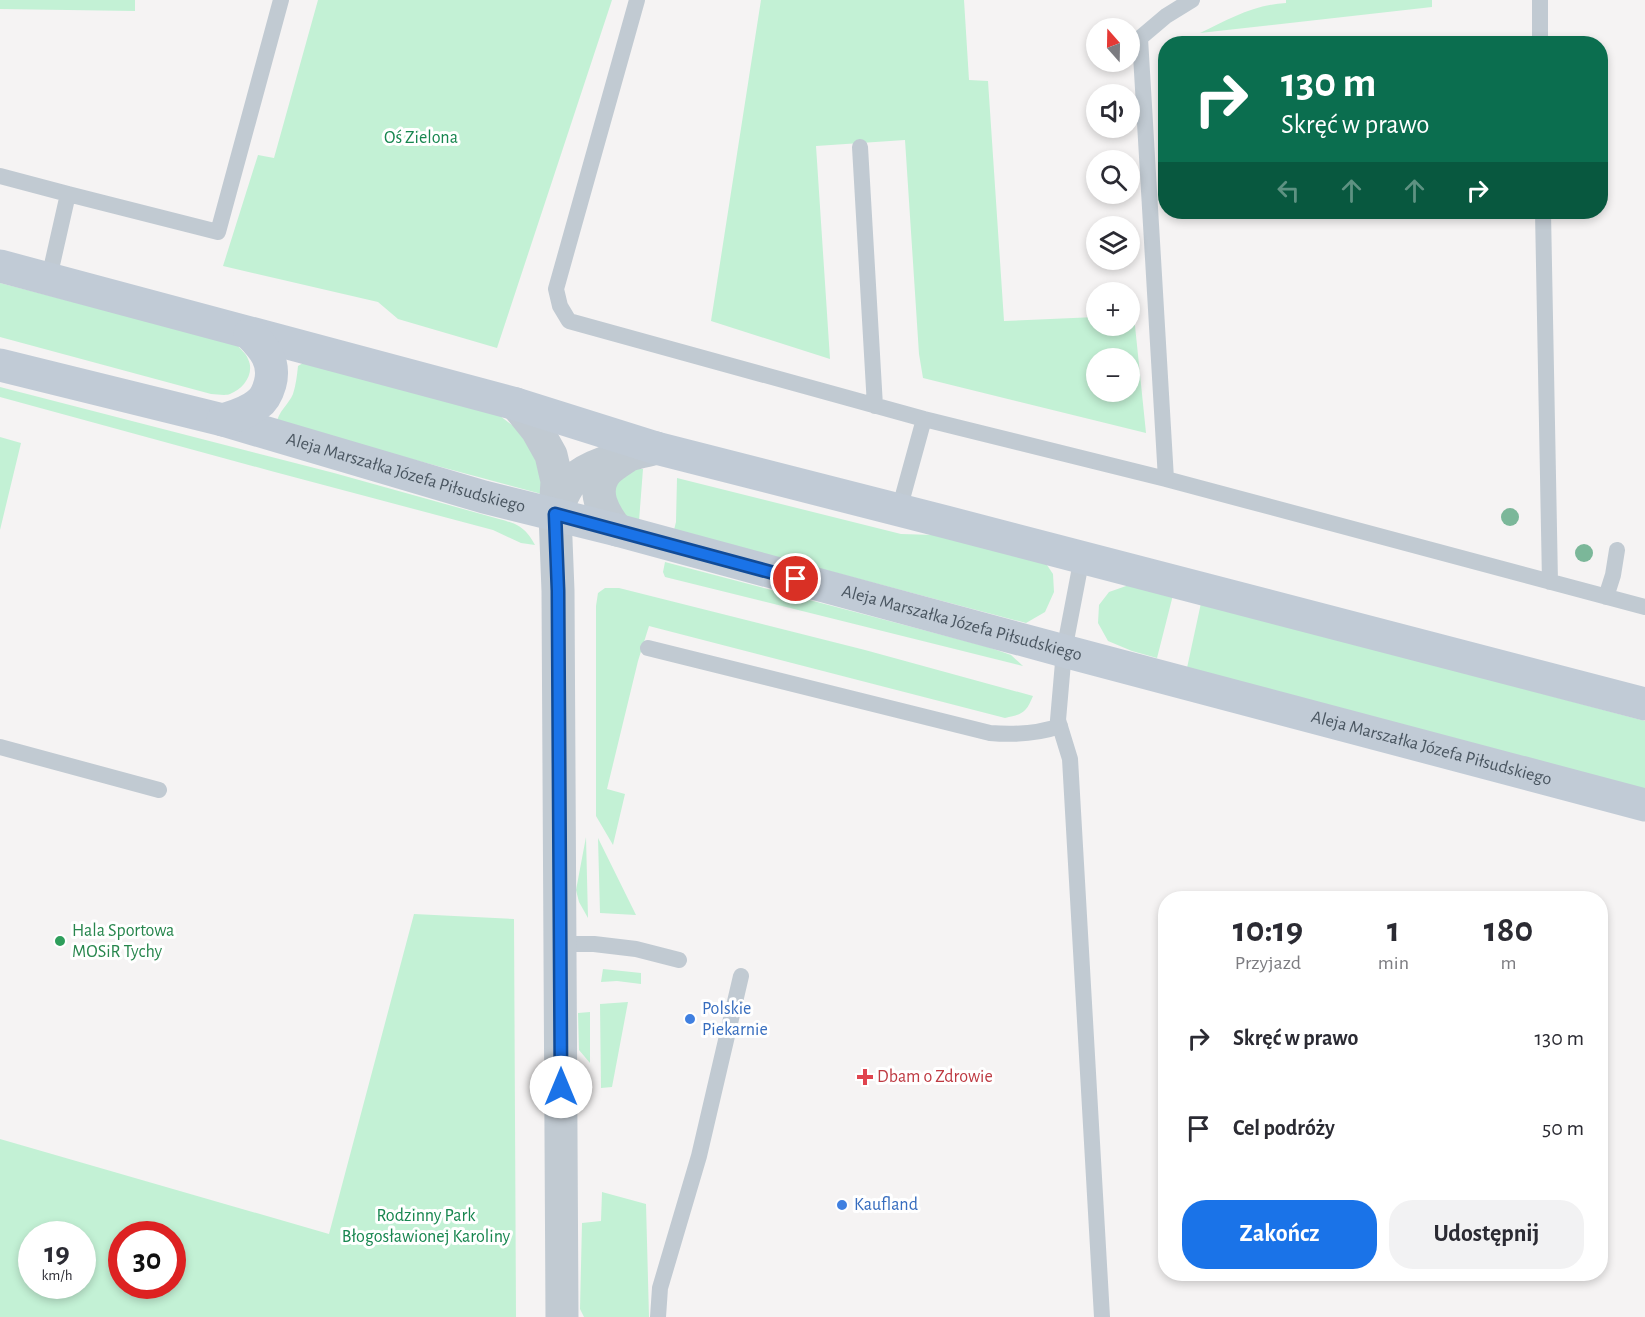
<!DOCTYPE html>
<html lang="pl">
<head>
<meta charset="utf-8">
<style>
	body { margin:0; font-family:"Alegreya Sans",sans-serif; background:#f2f2f3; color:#2b2b33; height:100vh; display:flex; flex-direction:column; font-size:22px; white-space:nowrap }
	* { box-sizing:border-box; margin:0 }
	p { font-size:20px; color:#7c7c81 }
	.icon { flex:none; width:33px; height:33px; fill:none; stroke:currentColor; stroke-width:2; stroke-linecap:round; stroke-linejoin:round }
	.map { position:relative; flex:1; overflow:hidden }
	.details { position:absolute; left:1158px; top:891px; width:450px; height:390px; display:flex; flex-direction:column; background:#fff; border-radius:24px; box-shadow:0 3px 9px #0003 }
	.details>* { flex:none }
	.banner { position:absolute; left:1158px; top:36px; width:450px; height:183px; border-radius:24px; box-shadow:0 3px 9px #0003; background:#0b6e4f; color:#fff; overflow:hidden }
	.needle { width:39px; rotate:340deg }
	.controls { position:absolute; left:1086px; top:18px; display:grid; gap:12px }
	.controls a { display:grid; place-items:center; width:54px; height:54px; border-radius:50%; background:#fff; box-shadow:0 3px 9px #0003; font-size:30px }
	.speed { position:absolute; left:18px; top:1221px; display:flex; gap:12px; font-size:30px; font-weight:700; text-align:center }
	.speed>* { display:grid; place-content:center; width:78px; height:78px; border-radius:50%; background:#fff; box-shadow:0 3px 9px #0003; line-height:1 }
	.speed small { font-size:15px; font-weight:400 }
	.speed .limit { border:9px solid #d22; background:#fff; color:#111 }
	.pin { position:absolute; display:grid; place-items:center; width:51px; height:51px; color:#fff; margin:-26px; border:3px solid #fff; border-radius:50%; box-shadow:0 2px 6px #0007 }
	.me { position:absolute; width:66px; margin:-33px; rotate:0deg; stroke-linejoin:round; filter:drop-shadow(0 0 4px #0008) }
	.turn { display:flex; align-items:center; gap:21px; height:126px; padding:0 24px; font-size:27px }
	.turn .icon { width:78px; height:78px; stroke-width:2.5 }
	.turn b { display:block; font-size:42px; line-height:51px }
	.lanes { display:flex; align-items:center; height:57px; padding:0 24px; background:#0003; justify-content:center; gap:30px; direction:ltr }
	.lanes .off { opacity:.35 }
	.eta { display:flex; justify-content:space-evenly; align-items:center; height:102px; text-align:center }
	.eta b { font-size:36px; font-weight:700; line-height:42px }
	.action { display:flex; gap:12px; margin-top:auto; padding:12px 24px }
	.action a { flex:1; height:69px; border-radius:24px; background:#1a73e8; color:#fff; font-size:24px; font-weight:700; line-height:69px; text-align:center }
	.action a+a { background:#f2f2f3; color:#2b2b33 }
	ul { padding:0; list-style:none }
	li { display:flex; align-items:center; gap:18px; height:90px; padding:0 24px }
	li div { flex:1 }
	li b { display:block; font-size:22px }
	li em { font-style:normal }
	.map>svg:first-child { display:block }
	.green { fill:#c3f1d5; fill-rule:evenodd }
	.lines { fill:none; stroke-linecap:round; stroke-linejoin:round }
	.lane { stroke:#c1cad2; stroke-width:16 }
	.street { stroke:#c1cad2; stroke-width:33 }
	.secondary { stroke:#c1cbd6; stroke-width:33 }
	.tree { fill:#7bb799 }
	.route-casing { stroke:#114b97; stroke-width:15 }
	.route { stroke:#1a73e8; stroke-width:10 }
	.leisure-dot { fill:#2e9e5b; stroke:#fff; stroke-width:2 }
	.shop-dot { fill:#3f7fe0; stroke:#fff; stroke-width:2 }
	.health-dot { fill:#e0444e; stroke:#fff; stroke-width:2 }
	.labels { text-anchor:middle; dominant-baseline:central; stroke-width:6; stroke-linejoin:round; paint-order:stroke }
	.park-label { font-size:18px; fill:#17864f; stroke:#fff }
	.street-label { font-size:18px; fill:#4a5661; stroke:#fff }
	.leisure-label { font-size:18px; fill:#27864d; stroke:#fff; text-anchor:start }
	.shop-label { font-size:18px; fill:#366cbe; stroke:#fff; text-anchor:start }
	.health-label { font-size:18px; fill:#be3a42; stroke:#fff; text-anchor:start }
</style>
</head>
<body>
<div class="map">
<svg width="1645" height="1317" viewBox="0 0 1645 1317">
	<rect width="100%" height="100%" fill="#f5f3f3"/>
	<path class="green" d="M0,0H135V11L0,9Z
		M318,0H612L497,348L398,319L378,302L223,266L258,155L274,158Z
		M761,0H964L969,80L988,81L1004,321L1096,317V326H1130V316H1134L1146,433L923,378L919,354L905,140L816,146L830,359L711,321ZM1096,358H1130V392H1096Z
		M1286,0H1432V7L1200,33C1230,19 1252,5 1286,3Z
		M0,283L236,344C240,349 246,353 248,359C255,373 244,389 230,394C225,396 217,394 211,394L0,337Z
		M303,363L500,416L524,434L540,454L549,496L277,423C277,413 289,404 293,394C296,385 297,375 298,366Z
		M0,387L334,473L499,519C518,524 525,527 535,545L521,543L493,530L271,471L0,397Z
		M0,437L21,443L0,530Z
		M631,468L643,469L639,521L621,515L611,482Z
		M677,478L901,534L967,536L1043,559L1053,574L1054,592L1045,612L1026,623L674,530L676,522Z
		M665,562L988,647L1011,655L1023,666L665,577L663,572Z
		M1129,585L1173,595L1157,658L1132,651L1108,641L1098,623L1099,605L1109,592Z
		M605,588H619L865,650L1033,696C1026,713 1023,714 1005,718L649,626L638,661L607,789L625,794L613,845L596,816V606L598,593Z
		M1201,603L1645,721V789L1187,668Z
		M586,837L588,918L579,902L576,890Z
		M598,838L636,915L600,913Z
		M414,914L514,919L516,1317H0V1139L329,1234ZM32,1234H82V1286H32ZM122,1234H172V1286H122Z
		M603,969L641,973V984L617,981L601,982Z
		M628,1002L612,1087L601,1088L600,1004Z
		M590,1012V1063L579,1050L578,1013Z
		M602,1192L646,1204L649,1317H584L580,1309L582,1223L601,1221Z"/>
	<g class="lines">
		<path class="lane" d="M637,0L556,289L560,306L569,321L924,419L1166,479L1140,38L1166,16L1192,0
			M1540,0V44
			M860,147L875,406
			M0,176L68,194
			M1543,212L1550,582
			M49,278L68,194L218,232L281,0
			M1166,479L1645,607
			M899,510L924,419
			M1082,557L1064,651L1058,720L1070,759L1102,1317
			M1606,597L1613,575L1617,550
			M648,648L990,733C1014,735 1037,734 1060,726
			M0,747L159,790
			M560,944H594L636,949L679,960
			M658,1317L660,1288L699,1156L741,976"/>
		<path class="street" d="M516,404L537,430L551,455L557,481L555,514L558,591L562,1317
			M556,513C560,502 564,489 573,480C592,462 631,455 656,448
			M617,530C604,514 590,491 607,471C612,466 620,461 626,457"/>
		<g class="secondary">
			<path d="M0,266L516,404L656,448L946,522L1645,704"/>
			<path id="s1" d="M0,365L223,420L484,497L617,530L1064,651L1645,805"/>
			<path d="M223,420C235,416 249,412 258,404C264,400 268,391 270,384C276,362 264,348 250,334"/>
		</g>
	</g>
	<g class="tree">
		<circle cx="1510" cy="517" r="9"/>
		<circle cx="1584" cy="553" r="9"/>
	</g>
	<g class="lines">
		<defs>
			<path id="route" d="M561,1087L558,591L555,514L796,579"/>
		</defs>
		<use href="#route" class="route-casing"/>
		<use href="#route" class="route"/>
	</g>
	<circle class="leisure-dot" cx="60" cy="941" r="6"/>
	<g class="shop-dot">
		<circle cx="690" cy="1019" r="6"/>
		<circle cx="842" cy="1205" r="6"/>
	</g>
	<path class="health-dot" d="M862 1068h6v6h6v6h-6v6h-6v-6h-6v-6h6z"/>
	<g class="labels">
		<g class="park-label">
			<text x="421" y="138">Oś Zielona</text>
			<text x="426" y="1216">Rodzinny Park<tspan x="426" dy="21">Błogosławionej Karoliny</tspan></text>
		</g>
		<g class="street-label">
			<text stroke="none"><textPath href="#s1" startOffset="420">Aleja Marszałka Józefa Piłsudskiego</textPath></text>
			<text stroke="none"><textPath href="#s1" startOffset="996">Aleja Marszałka Józefa Piłsudskiego</textPath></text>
			<text stroke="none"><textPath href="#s1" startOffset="1482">Aleja Marszałka Józefa Piłsudskiego</textPath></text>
		</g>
		<g class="leisure-label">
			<text x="72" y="931">Hala Sportowa<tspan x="72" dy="21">MOSiR Tychy</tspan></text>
		</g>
		<g class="shop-label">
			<text x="702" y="1009">Polskie<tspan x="702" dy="21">Piekarnie</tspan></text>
			<text x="854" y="1205">Kaufland</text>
		</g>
		<g class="health-label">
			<text x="877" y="1077">Dbam o Zdrowie</text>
		</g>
	</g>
</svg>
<div class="controls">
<a><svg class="needle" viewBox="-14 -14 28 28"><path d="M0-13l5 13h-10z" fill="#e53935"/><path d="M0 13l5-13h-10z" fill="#7c7c81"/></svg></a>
<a><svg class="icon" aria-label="sound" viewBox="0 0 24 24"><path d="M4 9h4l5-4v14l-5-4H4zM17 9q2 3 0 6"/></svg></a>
<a><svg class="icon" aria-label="search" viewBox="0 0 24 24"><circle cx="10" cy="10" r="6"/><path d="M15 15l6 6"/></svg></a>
<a><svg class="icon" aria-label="layers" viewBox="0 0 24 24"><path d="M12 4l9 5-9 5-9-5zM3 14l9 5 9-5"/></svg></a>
<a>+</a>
<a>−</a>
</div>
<div class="speed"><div>19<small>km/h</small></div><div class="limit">30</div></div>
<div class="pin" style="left:796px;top:579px;background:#d93025"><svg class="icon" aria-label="arrive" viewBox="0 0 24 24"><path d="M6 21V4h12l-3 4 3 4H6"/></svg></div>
<svg class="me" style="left:561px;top:1087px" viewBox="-20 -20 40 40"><circle r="19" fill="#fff"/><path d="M0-13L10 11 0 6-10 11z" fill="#1a73e8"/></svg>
<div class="banner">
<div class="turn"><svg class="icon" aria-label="right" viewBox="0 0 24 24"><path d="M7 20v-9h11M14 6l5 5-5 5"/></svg><div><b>130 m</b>Skręć w prawo</div></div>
<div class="lanes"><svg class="icon off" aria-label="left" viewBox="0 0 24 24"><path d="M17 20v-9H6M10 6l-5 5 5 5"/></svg><svg class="icon off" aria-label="ahead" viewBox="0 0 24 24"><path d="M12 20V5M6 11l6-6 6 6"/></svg><svg class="icon off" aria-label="ahead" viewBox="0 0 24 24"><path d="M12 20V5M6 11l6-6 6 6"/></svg><svg class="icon" aria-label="right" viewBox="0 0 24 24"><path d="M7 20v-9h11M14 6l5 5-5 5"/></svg></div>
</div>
<section class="details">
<div class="eta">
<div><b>10:19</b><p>Przyjazd</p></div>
<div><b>1</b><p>min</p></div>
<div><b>180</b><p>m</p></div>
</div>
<ul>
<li><svg class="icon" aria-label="right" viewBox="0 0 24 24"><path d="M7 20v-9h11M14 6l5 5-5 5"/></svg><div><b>Skręć w prawo</b></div><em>130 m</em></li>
<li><svg class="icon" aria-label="arrive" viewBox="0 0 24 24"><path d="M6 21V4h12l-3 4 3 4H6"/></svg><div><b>Cel podróży</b></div><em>50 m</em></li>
</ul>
<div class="action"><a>Zakończ</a><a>Udostępnij</a></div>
</section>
</div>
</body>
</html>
